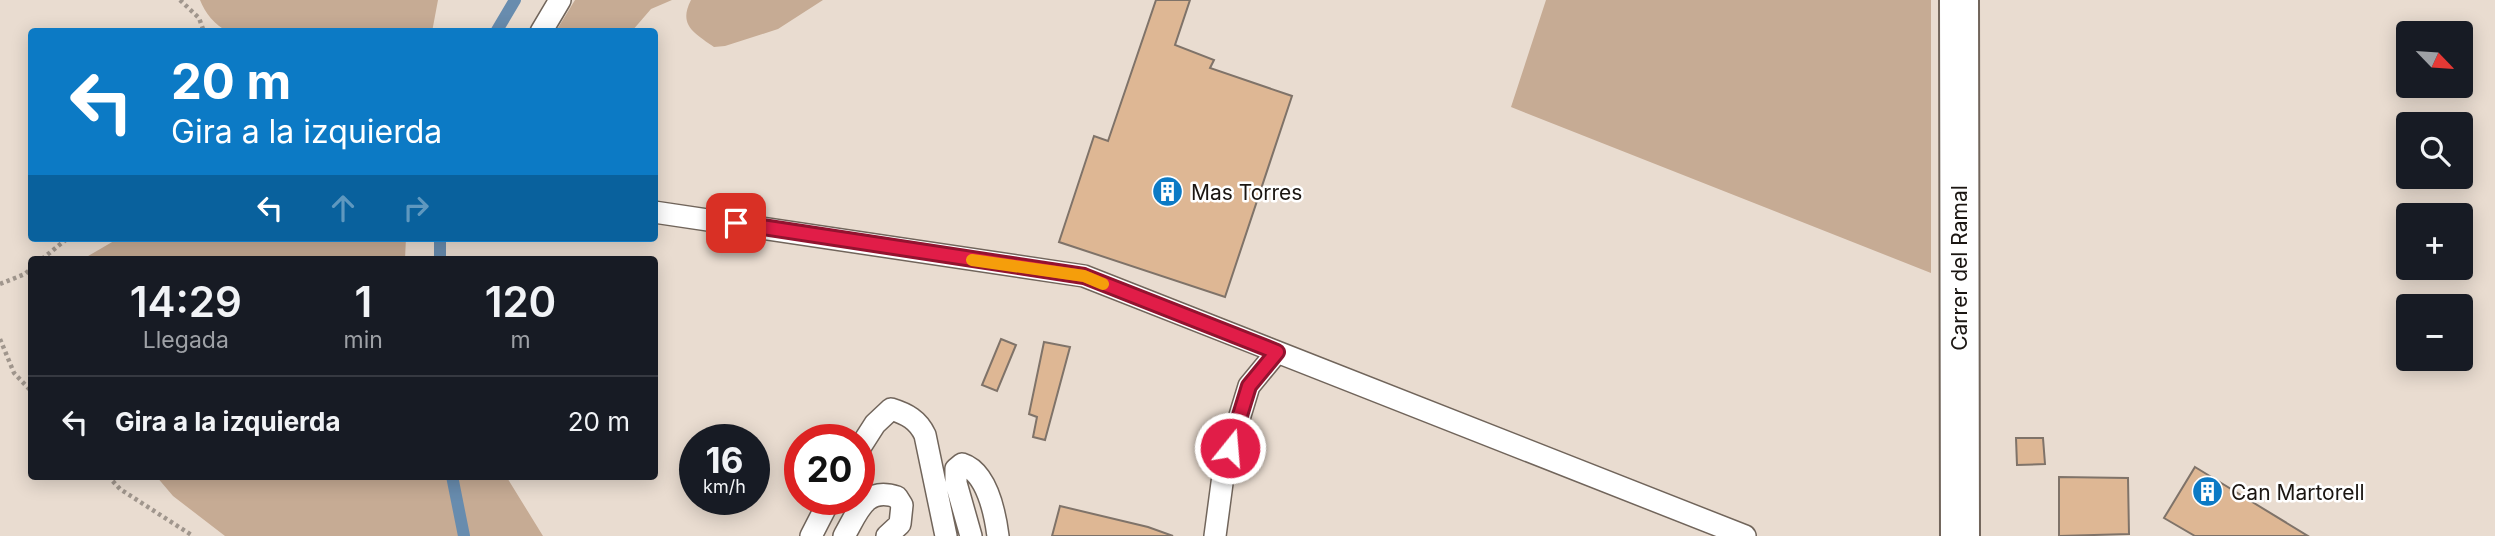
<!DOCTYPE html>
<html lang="es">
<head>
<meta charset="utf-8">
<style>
	body { margin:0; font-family:Inter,sans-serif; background:#242831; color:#f1f3f6; height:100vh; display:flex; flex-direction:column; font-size:26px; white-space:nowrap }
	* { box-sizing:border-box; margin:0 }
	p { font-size:23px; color:#9ea1a6 }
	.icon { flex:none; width:38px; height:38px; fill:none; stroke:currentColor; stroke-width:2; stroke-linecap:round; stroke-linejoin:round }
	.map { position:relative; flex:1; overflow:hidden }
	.sheet { position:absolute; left:28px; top:256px; width:630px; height:224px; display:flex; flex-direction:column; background:#171b24; border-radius:7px; box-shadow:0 4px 18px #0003 }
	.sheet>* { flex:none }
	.top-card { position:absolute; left:28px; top:28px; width:630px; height:214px; border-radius:7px; box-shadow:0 4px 18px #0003; background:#0c7ac5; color:#fff; overflow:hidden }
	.needle { width:46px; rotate:115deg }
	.fabs { position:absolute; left:2396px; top:21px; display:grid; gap:14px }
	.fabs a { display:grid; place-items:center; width:77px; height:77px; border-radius:7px; background:#171b24; box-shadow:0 4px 18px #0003; font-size:35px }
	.speed { position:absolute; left:679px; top:424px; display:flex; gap:14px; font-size:35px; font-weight:700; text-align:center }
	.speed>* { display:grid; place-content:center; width:91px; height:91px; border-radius:50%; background:#171b24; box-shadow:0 4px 18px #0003; line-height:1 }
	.speed small { font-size:18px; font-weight:400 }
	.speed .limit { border:10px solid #d22; background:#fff; color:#111 }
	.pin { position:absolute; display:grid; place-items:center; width:60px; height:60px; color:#fff; margin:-30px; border-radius:14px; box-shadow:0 4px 10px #0006 }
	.me { position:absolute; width:77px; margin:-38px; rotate:17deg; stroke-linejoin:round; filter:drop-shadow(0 0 5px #0008) }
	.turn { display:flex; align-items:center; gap:24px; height:147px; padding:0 28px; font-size:32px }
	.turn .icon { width:91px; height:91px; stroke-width:2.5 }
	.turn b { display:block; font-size:49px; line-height:60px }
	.lanes { display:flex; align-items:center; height:66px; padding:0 28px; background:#0003; justify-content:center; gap:35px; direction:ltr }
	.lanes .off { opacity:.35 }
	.eta { display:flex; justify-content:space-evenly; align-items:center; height:119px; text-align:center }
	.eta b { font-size:42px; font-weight:600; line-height:49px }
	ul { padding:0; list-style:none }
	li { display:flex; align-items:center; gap:21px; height:91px; padding:0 28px; border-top:2px solid #363941 }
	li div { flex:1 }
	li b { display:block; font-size:26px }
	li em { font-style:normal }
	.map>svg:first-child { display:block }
	.green { fill:#c6ab94 }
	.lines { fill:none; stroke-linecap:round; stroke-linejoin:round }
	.stream { stroke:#688cae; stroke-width:12 }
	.building { fill:#deb794; stroke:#7f7369; stroke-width:2 }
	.lane-casing { stroke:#71655b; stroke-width:24 }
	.street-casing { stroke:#71655b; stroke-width:42 }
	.path { stroke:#a0968d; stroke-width:4.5; stroke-dasharray:3.5 3.5; stroke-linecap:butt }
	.lane { stroke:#fff; stroke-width:21 }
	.street { stroke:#fff; stroke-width:38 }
	.route-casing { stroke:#92132f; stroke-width:18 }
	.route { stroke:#e11d48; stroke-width:12 }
	.slow { stroke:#f59e0b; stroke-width:12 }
	.labels { text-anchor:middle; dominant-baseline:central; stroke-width:5; stroke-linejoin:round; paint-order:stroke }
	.poi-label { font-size:21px; fill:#1b1612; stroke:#fff; text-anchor:start }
	.street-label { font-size:21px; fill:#1b1612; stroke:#fff }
</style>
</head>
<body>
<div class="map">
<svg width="2495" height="536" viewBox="0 0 2495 536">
	<rect width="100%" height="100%" fill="#e9dcd0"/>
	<path class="green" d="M200,0H438L432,32L227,31C215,25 205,13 200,0Z
		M575,0H672L651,9L632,31H556Z
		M691,0H823L778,29L725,46L714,47C694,33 678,25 691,0Z
		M1546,0H1931V273L1511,107Z
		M119,238H406L405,259H83Z
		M156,476H506L543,536H225L173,496Z"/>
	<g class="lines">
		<path class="stream" d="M496,32L515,0
			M440,238V259
			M452,476L464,536"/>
	</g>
	<path class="building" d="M1156,0H1190L1175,45L1214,60L1210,68L1292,96L1225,297L1059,242L1094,136L1108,141Z
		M1001,339L1016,345L997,391L982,385Z
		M1044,342L1070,347L1045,440L1033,437L1037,417L1029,414Z
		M2016,438H2043L2045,464L2017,465Z
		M2195,467L2308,536H2195L2164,518Z
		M2059,477L2128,478L2129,534L2059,536Z
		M1060,506L1148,527L1173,536H1052Z"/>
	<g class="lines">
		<defs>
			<path id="lane" d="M541,32L560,0
				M654,212L1084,276L1745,536
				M859,449L875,424L891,409C907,414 918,420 925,435L946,536
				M811,536L830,499
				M844,536C858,512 865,486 897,497L902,505L900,524L887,536
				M971,536L956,483V469L962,464C987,472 995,513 998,536
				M1215,536L1224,468L1249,386L1277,352"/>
			<path id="street" d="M1959,0L1960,536"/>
		</defs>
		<use href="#lane" class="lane-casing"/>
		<use href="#street" class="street-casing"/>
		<path class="path" d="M180,0L199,18L204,32
			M42,259L68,238
			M0,284L25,274L32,268
			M0,339L14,373L32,392
			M108,476L120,489L193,536"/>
		<use href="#lane" class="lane"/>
		<use href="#street" class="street"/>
	</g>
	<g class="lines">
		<defs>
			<path id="route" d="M736,223L1084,276L1277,352L1249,386L1230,448"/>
		</defs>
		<use href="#route" class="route-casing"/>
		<use href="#route" class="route"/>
		<path class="slow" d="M972,260L1084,276L1103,284"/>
	</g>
	<defs>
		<symbol id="building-disc" viewBox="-11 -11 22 22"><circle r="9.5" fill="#0c7ac5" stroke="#fff"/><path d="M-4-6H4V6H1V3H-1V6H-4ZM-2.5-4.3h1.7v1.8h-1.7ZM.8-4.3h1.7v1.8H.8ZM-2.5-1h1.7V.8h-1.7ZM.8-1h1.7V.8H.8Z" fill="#fff"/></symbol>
	</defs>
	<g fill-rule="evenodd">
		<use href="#building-disc" x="1150" y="174" width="35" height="35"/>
		<use href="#building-disc" x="2190" y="474" width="35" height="35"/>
	</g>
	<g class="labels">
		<g class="poi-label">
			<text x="1191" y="192">Mas Torres</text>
			<text x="2231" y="492">Can Martorell</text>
		</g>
		<g class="street-label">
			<text transform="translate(1959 268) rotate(-90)">Carrer del Ramal</text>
		</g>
	</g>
</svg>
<div class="fabs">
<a><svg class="needle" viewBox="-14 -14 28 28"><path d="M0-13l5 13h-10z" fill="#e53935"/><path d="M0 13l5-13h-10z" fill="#9ea1a6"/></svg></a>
<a><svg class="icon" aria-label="search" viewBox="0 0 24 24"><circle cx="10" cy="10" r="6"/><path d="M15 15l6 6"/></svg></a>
<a>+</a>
<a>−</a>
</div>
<div class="speed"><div>16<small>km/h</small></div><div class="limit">20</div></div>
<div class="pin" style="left:736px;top:223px;background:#d93025"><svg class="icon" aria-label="arrive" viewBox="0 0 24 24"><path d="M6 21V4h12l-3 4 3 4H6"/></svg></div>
<svg class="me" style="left:1230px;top:448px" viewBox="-20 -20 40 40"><circle r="17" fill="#e11d48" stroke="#fff" stroke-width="3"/><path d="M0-11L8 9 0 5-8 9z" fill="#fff"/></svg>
<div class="top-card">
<div class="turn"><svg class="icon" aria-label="left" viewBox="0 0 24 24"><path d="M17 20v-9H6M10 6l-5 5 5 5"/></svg><div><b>20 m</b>Gira a la izquierda</div></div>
<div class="lanes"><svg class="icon" aria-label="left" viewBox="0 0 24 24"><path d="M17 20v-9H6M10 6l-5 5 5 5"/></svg><svg class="icon off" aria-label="ahead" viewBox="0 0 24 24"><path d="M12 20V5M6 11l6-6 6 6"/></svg><svg class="icon off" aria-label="right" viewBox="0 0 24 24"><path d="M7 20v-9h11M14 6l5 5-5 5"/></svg></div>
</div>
<section class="sheet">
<div class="eta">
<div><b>14:29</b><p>Llegada</p></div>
<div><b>1</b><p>min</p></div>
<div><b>120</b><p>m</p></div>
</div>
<ul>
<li><svg class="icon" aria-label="left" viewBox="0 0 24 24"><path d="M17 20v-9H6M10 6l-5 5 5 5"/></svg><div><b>Gira a la izquierda</b></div><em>20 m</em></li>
</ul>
</section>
</div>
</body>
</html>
